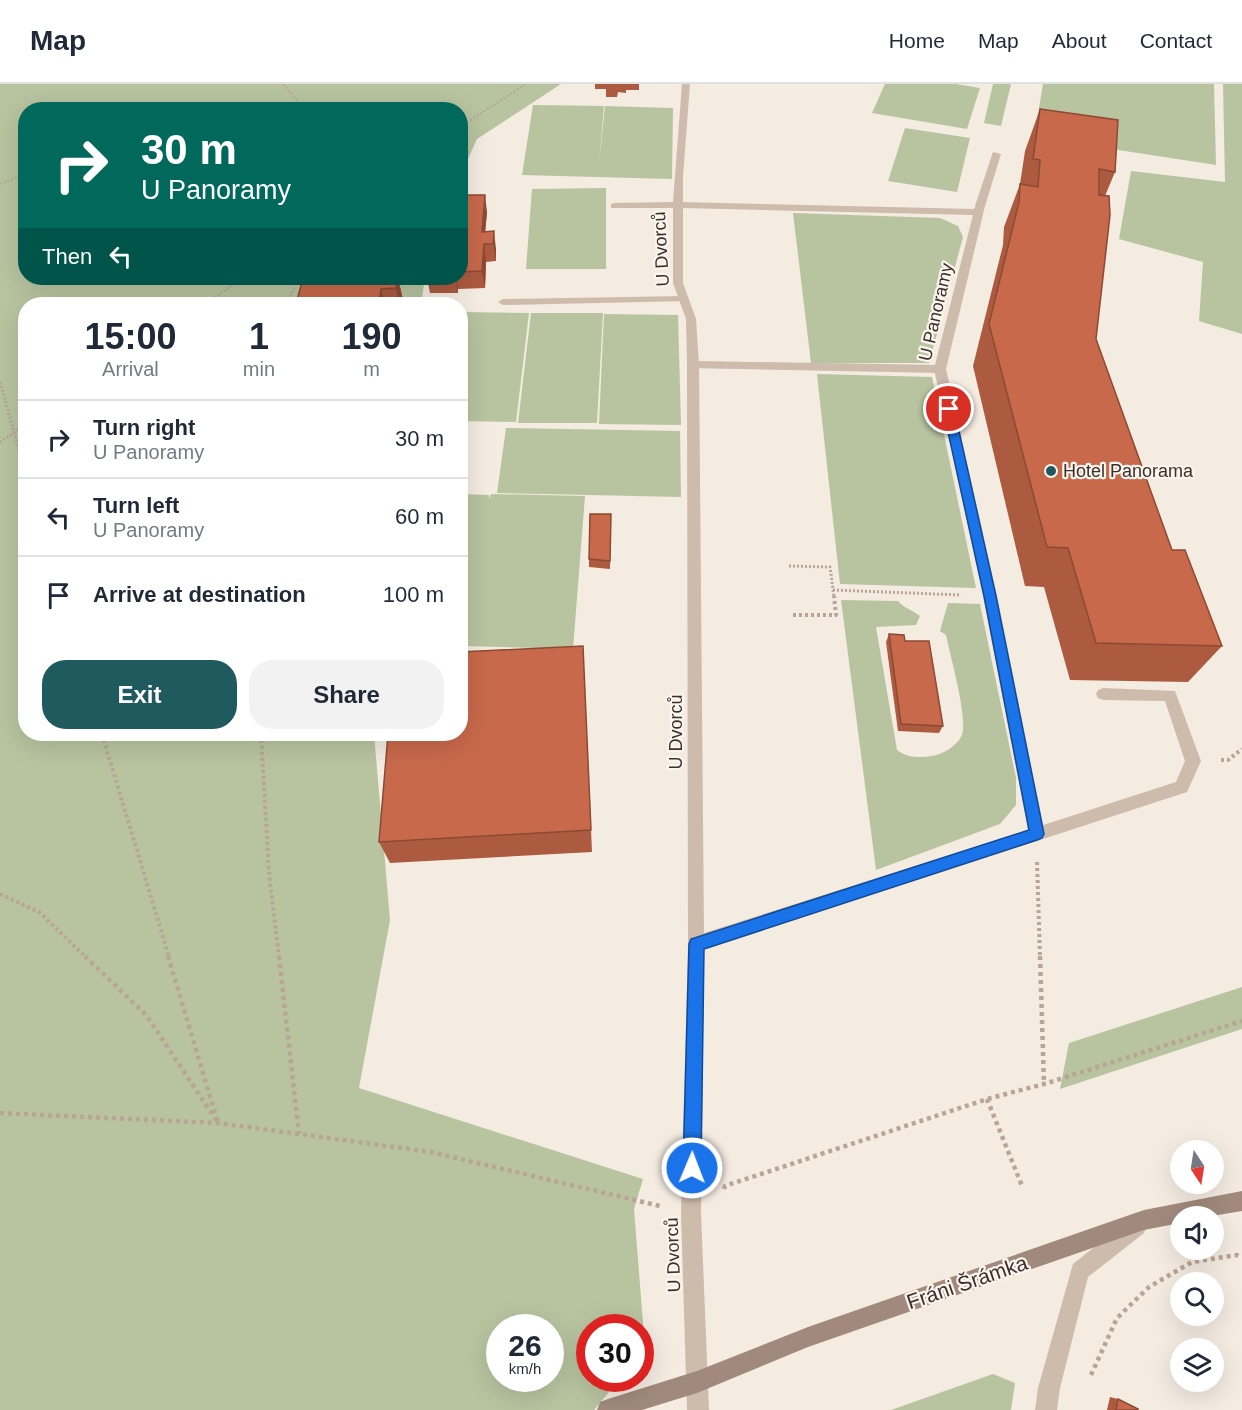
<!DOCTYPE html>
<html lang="en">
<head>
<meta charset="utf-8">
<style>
	body { margin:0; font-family:Helvetica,sans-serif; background:#f2f2f3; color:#1f2937; height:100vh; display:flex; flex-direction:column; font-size:22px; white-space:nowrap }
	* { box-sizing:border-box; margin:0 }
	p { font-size:20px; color:#747a83 }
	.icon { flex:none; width:33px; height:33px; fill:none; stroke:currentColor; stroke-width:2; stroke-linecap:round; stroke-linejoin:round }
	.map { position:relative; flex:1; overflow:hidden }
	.panel { position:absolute; left:18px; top:213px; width:450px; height:444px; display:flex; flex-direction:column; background:#fff; border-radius:24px; box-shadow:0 6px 24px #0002 }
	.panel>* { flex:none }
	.top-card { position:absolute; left:18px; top:18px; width:450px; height:183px; border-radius:24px; box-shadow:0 6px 24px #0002; background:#00695c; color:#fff; overflow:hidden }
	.needle { width:39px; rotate:168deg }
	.fabs { position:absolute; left:1170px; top:1056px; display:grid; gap:12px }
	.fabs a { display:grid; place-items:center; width:54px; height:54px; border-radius:50%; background:#fff; box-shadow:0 6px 24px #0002; font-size:30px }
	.speed { position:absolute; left:486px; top:1230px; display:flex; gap:12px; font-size:30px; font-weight:700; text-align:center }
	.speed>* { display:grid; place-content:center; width:78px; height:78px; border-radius:50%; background:#fff; box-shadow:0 6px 24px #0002; line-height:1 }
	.speed small { font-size:15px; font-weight:400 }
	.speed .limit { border:9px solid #d22; background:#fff; color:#111 }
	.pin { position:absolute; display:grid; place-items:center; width:51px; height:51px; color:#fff; margin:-26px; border:3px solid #fff; border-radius:50%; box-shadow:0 2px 6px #0007 }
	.me { position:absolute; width:66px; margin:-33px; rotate:1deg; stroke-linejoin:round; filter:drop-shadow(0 0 4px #0008) }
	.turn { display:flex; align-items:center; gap:21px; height:126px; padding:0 24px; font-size:27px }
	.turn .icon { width:78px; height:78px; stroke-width:2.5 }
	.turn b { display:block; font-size:42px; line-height:51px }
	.then { display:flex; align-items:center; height:57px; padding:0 24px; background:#0003; gap:12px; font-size:22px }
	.eta { display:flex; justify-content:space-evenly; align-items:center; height:102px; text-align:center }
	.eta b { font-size:36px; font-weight:600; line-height:42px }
	.cta { display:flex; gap:12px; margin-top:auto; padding:12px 24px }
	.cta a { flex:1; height:69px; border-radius:24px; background:#1f5a5e; color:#fff; font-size:24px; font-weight:600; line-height:69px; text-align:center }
	.cta a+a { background:#f2f2f3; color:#1f2937 }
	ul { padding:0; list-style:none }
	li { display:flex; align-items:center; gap:18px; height:78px; padding:0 24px; border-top:2px solid #e0e1e3 }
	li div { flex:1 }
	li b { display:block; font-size:22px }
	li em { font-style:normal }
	header { display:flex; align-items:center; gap:36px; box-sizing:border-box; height:84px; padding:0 30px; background:#fff; border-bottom:2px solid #e0e1e3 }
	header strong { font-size:28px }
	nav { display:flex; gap:33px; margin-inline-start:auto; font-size:21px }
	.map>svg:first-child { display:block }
	.green { fill:#b8c4a0; fill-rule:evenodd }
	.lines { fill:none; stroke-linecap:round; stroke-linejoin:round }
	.path-far3 { stroke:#b9a596; stroke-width:2; stroke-dasharray:2 2; stroke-linecap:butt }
	.path-far2 { stroke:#b9a596; stroke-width:3; stroke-dasharray:2 2; stroke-linecap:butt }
	.path-far1 { stroke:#b9a596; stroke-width:4; stroke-dasharray:3 3; stroke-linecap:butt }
	.path { stroke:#b9a596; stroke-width:4.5; stroke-dasharray:4 4; stroke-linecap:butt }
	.lane { fill:#cdbbac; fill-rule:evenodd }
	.street { fill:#cdbbac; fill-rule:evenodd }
	.secondary { fill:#a18a7d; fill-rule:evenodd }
	.wall { fill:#ac5a40 }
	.shaded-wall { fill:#8c4a34 }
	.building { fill:#c8694b; stroke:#8c4a34; stroke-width:1.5 }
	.route { fill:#1a73e8; stroke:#114b97; stroke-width:1.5 }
	.poi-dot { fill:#1f5a5e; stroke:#fbf5ee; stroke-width:2 }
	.labels { text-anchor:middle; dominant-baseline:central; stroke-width:4.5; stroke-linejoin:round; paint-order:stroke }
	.street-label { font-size:18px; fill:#3b302b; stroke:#fbf5ee }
	.poi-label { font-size:18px; fill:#3b302b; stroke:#fbf5ee; text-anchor:start }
	.near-street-label { font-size:21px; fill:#3b302b; stroke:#fbf5ee }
</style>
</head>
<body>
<header>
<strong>Map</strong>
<nav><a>Home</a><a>Map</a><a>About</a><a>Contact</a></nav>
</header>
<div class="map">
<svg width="1242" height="1326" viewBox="0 0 1242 1326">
	<rect width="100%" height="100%" fill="#f4ebe1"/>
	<path class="green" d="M0,0H561L477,55L461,90L460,26H26V194H425L421,220H26V650H374L390,836L359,1004L643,1095L634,1125L645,1264L641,1269L640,1244H590V1294L620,1295L594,1326H0ZM500,1244H550V1294H500Z
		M885,0H956L980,4L967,45L872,29Z
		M993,0H1011L1001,42L984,39Z
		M1043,0H1214L1216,81L1034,53Z
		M1223,0H1242V250L1199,237L1203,178L1119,155L1131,87L1225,98Z
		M533,21L604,22L599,81L605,22L673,24L672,95L522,91Z
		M905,44L970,54L957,108L888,97Z
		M606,104V185H526L532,105Z
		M793,129L940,134L958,142L963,153L929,279H811Z
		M461,228L529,229L516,338L461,337Z
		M531,229H603L597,339H518Z
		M604,230L678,231L681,341L599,340Z
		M817,290L932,293L976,504L840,500Z
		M506,344L680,347L681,413L497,409Z
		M461,410L489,411V415L491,410L585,412L573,565L461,562Z
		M841,516L898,517C905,525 913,526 920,532L916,541L876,543L897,666C907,674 919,674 932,672C943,670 957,662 962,651C968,634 950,571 946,551L940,547L948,519L980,520L1016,694V721L1000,740L876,786Z
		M1242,903V945L1060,1005L1069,959Z
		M993,1290L1015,1299L1011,1326H891Z"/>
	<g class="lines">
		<path class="path-far3" d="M283,0L305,26
			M460,43L526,0
			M0,100L26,90
			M204,220L244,194
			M287,220L299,194"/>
		<path class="path-far2" d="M0,298L26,391
			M0,358L26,341
			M789,482L830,483L834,513
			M833,506L961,511"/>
		<path class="path-far1" d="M793,531H836L834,512
			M102,650L169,873
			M261,650L269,789L279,873
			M1221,676H1228L1242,665
			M1037,778L1040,873
			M0,810L39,828L86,873"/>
		<path class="path" d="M85,872L147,932L216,1036
			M168,872L218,1039
			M279,872L299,1050
			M1040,872L1044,1000
			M987,1015L1022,1102
			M0,1029L218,1039L431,1068L660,1122
			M724,1105L725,1102L987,1015L1044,1000L1242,937
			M1091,1291L1117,1234L1149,1203L1192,1178L1237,1171L1242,1173"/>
		<path class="lane" d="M682,0H690L683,92V121L678,124H611V120L614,119L673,118Z
			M993,68L1001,70L985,122L977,124L975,122Z
			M684,212L688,213V217L503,221L498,218L503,215Z
			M693,277L940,281L946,285L940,289L689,284V278Z
			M1103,604L1175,607L1201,677L1187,708L1037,757L1031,755L1029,750L1031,745L1176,698L1185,677L1165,617L1103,616L1098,614L1096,610L1098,606Z
			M1137,1132L1144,1135L1147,1142L1144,1149L1088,1193L1060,1304L1057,1326H1035L1038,1304L1073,1180L1130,1135Z"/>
		<path class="street" d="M678,118L974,125L977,120L985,122L946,285L997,512L1045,750L1043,755L1037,757L704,865L701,1129L709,1326H687L681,1129L688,860L687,281L686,235L673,199V121ZM683,124L973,131L934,285L983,512L1028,746L704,849L699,281L696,235L683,199Z"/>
		<path class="secondary" d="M1242,1107V1127L1212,1132H1180V1139L1144,1146L808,1263L697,1309L642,1326H597L600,1318L608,1315L697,1287L808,1243L1144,1126Z"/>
	</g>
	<path class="wall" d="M595,0H639V6H626V9L618,8L617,13H606V5H595Z
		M1040,25L1115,88L1105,112L1096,255L1172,466L1222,562L1188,598L1070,596L1044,503L1025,502L973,282L1003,161L1004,143L1020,100L1025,67Z
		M460,111L487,128L485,148L496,165V177L486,178L485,204L458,205V209H430L427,194H460Z
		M398,194L403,216V220H296Z
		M611,430L610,485L589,483V475Z
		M889,550L905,557L943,642L939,649L898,647L886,558Z
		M583,562L592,768L390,779L379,758Z
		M1110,1313L1118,1315L1138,1326H1107Z"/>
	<path class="shaded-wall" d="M485,111L487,128L484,161L486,178L485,204L482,187V148Z
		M494,147L496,165V177L493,160Z
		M397,194H398L403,216V220H399L396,204Z
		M455,194H456L458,205V209Z
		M381,205L385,220H379Z"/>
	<path class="building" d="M1040,25L1118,36L1115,88L1099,85V111L1109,112L1110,131L1096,255L1172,466H1185L1222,562L1096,559L1068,464L1047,463L989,240L1019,118L1020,100L1038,103L1040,76L1033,75Z
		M460,111H485L482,148L494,147L493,160H484L482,187L460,188Z
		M303,194H397L396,204L381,205L379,220H296Z
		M590,430H611L610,477L589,475Z
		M889,550L904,551L905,557H929L943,642L901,640Z
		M583,562L591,746L379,758L388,650H460V568Z
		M1118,1315L1138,1325V1326H1116Z"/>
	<path class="route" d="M949,322L954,325L996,512L1044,750L1042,754L1037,756L704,865L701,1084L698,1090L692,1093L686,1090L683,1084L689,860L691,855L1029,746L984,512L943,325Z"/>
	<circle class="poi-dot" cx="1051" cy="387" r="6"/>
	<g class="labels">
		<g class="street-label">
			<text transform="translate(661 165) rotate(-93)">U Dvorců</text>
			<text transform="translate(936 228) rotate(-77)">U Panoramy</text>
			<text transform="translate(676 648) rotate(-90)">U Dvorců</text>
			<text transform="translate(673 1171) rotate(-92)">U Dvorců</text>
		</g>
		<g class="poi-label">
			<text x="1063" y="387">Hotel Panorama</text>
		</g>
		<g class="near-street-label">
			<text transform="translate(967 1198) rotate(-19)">Fráni Šrámka</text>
		</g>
	</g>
</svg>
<div class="fabs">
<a><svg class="needle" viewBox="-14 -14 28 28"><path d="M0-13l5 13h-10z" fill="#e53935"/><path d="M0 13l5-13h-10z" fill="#747a83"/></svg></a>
<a><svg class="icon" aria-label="sound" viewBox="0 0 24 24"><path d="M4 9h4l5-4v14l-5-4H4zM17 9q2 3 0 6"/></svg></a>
<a><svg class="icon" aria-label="search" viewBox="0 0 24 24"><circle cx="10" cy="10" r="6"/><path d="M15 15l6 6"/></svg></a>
<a><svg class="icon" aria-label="layers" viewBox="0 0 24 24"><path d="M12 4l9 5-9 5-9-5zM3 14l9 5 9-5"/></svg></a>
</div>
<div class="speed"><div>26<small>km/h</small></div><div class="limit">30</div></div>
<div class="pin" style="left:949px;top:325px;background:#d93025"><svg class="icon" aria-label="arrive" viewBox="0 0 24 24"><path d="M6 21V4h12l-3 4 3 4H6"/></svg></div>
<svg class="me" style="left:692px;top:1084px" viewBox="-20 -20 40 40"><circle r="17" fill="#1a73e8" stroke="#fff" stroke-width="3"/><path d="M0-11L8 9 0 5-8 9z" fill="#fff"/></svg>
<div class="top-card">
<div class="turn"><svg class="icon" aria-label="right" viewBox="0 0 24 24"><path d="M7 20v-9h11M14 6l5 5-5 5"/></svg><div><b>30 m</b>U Panoramy</div></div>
<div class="then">Then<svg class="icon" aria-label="left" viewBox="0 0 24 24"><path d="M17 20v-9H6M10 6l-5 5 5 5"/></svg></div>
</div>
<section class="panel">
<div class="eta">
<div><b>15:00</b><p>Arrival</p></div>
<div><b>1</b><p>min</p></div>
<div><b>190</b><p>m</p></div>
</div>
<ul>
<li><svg class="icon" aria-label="right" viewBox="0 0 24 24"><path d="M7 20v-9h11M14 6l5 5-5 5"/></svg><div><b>Turn right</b><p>U Panoramy</p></div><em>30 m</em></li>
<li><svg class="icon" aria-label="left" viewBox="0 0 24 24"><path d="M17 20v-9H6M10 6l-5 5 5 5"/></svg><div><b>Turn left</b><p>U Panoramy</p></div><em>60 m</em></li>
<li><svg class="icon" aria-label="arrive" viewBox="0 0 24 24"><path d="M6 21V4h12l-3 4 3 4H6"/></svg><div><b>Arrive at destination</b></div><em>100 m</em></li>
</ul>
<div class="cta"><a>Exit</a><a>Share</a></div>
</section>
</div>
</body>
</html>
